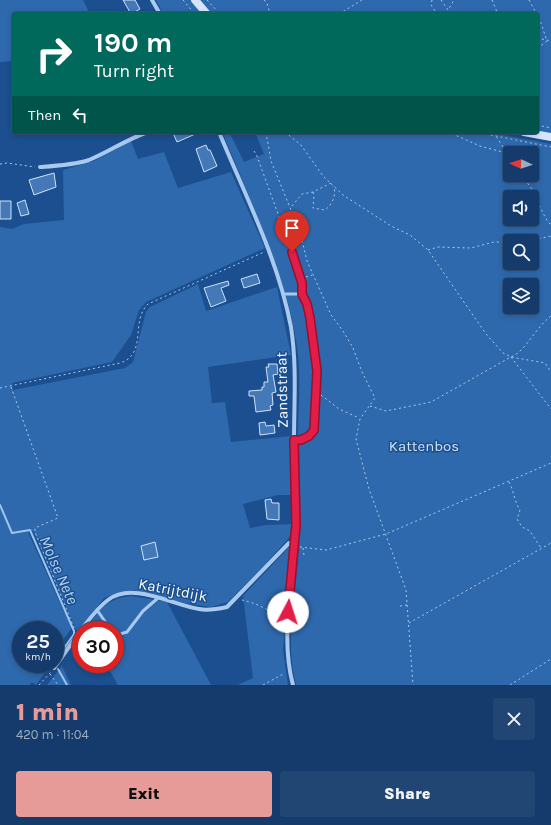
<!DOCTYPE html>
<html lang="en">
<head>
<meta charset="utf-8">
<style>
	body { margin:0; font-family:Karla,sans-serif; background:#214673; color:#f1f3f6; height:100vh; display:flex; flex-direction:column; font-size:15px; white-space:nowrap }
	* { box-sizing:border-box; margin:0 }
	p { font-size:13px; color:#9dadc1 }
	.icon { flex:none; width:22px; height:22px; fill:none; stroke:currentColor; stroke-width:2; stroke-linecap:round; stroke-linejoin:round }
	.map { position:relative; height:685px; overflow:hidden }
	.side { display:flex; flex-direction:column; background:#143b6b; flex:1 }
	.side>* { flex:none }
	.guide { position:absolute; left:12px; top:12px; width:527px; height:122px; border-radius:4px; box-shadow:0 2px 6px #0003,0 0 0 1px #33557e; background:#00695c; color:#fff; overflow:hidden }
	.needle { width:26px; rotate:274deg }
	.tools { position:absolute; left:503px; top:146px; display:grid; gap:8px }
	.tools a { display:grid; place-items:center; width:36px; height:36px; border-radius:4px; background:#143b6b; box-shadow:0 2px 6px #0003,0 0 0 1px #33557e; font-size:20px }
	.speed { position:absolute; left:12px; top:621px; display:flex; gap:8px; font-size:20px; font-weight:700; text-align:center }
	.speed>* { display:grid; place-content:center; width:52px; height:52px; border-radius:50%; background:#143b6b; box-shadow:0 2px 6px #0003,0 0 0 1px #33557e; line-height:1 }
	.speed small { font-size:10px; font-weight:400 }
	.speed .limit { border:6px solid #d22; background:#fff; color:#111 }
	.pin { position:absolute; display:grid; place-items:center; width:34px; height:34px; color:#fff; margin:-41px -17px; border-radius:50% 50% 50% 0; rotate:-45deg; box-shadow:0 0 4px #0007 }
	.pin .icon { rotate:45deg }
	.me { position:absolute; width:44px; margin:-22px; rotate:5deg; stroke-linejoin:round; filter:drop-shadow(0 0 3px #0008) }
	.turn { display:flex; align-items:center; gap:14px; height:84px; padding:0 16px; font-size:18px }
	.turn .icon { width:52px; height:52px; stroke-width:2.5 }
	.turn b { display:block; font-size:28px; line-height:34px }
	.then { display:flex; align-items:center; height:38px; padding:0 16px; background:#0003; gap:8px; font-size:15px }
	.round { display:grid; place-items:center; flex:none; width:42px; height:42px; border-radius:4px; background:#214673 }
	.summary { display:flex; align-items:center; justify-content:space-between; height:68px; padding:0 16px }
	h1 { font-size:24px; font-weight:800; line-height:30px; color:#e69b98 }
	.button { display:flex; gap:8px; margin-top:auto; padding:8px 16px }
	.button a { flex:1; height:46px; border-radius:4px; background:#e69b98; color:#111; font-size:16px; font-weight:800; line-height:46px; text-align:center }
	.button a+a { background:#214673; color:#f1f3f6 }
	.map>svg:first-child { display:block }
	.green { fill:#2e69ad; fill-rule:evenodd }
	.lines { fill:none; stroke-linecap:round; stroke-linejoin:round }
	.stream { stroke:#9cc4f0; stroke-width:2 }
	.building { fill:#4478b7; stroke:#cfe3fa }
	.path { stroke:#a9c9ee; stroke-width:1; stroke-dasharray:2 3; stroke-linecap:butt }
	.lane { stroke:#a9c9ee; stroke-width:3 }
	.street { stroke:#a9c9ee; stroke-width:4 }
	.secondary { stroke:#d6e6fa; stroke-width:8 }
	.route-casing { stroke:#92132f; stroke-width:10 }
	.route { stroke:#e11d48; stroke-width:7 }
	.labels { text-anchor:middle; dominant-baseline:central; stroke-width:3; stroke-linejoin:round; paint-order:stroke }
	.street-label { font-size:15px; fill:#fff; stroke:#1b4f8f }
	.park-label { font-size:15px; fill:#cfe3fa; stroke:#1b4f8f }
	.water-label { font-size:16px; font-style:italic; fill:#b5d3f5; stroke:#1b4f8f }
</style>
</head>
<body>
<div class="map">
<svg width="551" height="685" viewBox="0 0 551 685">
	<rect width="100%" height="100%" fill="#1b4f8f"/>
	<path class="green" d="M0,0H83L90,14H14V61L0,62Z
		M156,0H190L203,14H163Z
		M199,0H551V133L537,130V14H212Z
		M222,132H229L244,162L264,154L255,132H487L551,144V685H296C283,636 299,585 299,535C300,503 298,471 298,438C298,410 301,382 298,354C293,308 276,264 259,221C247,191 235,161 222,132ZM510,153H532V175H510ZM510,197H532V219H510ZM510,241H532V263H510ZM510,285H532V307H510Z
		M131,141L138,159L164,152L178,188L231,172L265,248L146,302L139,310L131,335L112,362L12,383L13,390L125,368L133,362L146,312L150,307L198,284L206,311L277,287L291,355L208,367L212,403L225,402L231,442L291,436V495H278L243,504L250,528L266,525L292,524L291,533L288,539L258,572L228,602L211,607L185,603L134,590L114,594L104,598L77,632L33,531L28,532L62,607L73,626L61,643L66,644L55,659V630H21V664H51L36,685L32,682L29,685H0V227L12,229L24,224L64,220L63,170L94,161Z
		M289,547H292L283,650L288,685H238L253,678L243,596Z
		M131,596L167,602L211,685H118L106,664H115V630H85C100,611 104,599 131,596Z
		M62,666L71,685H47Z"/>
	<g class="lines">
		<path class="stream" d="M0,505L12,533L30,530L74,631V634L55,661
			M58,669L67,685"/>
	</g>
	<path class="building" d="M123,0H135L140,9L131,14Z
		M177,132H200L177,142L173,133Z
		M206,145L208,150H210L217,166L204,172L196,149Z
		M54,173L56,187L34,195L29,180Z
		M25,200L29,214L21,216L17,203Z
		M0,201H11V219H0Z
		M257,274L260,283L244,288L241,279Z
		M228,281L229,285L221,288L226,301L211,307L204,288Z
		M268,364H277L278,374L273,375L276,392L272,393L273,405L270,406L271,410L256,412L254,396H249V391L262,390V387H264V382H268L266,367H269Z
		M265,422L266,426L274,425L275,433L260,435L259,423Z
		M271,499L272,503H279V520L267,519L265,500Z
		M155,542L158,557L144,560L141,546Z"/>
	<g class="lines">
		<path class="path" d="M183,0L195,14
			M207,0L220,14
			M264,0L267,3L270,14
			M432,0L431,5L437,14
			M441,0L448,10L454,0
			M492,0L497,12L499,14
			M529,0L540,20L547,41L537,49
			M339,14L362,0
			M537,38L551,41
			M537,125L551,128
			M266,132L271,161L300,232L307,261L331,315L343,331L353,348L362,372L375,398L360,419L356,439L369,489L406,590L413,685
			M285,132L301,145L323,176L343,195L391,226L410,235L428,250L486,334L503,353L511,357L545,363L551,372
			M392,132L393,134L436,132
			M437,132L455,135L480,146L506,153
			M476,132L551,147
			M495,132L496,136L510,158
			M254,151L257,156L290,247
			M0,164L7,163L35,167
			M522,175L531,188L546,219L551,225
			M313,192L314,196L313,208L325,210C333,204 336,195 334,186
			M292,206L302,194L313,192L331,183
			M529,241L551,236
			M428,250L438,247L471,248L494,242H510
			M306,277L312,275
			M511,357L551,409
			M11,387L58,518L35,528V532L75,630
			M0,388L120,363C148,354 130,321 148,304L264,252
			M321,395L339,409L359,418
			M370,406L386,411L431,402L518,353C530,342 538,326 551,316
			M509,482C514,491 514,501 520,510L517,519L522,527L530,531L541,548
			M300,547L326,550L386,534L551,463
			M303,548L304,555
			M242,600C256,603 273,611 283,622
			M400,606L407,605
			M409,623L551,543
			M50,674L58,685
			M39,685L51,672
			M263,685L285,673
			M510,685L551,659"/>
		<path class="lane" d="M292,252L302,283V294L307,304L314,344L317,371L314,430C308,437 303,440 294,440
			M283,294H302
			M97,610L111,630
			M115,632L120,634L127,632L143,611L158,598"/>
		<path class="street" d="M152,0L160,14
			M219,132C245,195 278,259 291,327C297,366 294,403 294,441C294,470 296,498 296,526C295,579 279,633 293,685
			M40,167C56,166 74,165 89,160C109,152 127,139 148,132
			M81,630C89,620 97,608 108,600C132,581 173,605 199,609C208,611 218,609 227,607L289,543H295
			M54,668L81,630"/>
		<path class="secondary" d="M195,0L207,14
			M524,132L551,137"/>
	</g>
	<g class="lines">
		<defs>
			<path id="route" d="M288,612L296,525L294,440H301L309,436L314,430L317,371L310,318L307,304L302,294V283L292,252"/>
		</defs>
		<use href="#route" class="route-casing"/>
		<use href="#route" class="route"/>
	</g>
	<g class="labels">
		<g class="street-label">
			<text transform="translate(282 390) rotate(-91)">Zandstraat</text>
			<text transform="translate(173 590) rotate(11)">Katrijtdijk</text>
		</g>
		<g class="park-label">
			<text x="424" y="446">Kattenbos</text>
		</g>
		<g class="water-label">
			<text transform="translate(59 570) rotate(66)">Molse Nete</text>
		</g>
	</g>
</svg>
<div class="tools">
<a><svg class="needle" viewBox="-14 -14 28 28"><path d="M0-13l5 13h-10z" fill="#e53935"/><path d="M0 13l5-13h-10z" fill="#9dadc1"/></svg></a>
<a><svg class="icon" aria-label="sound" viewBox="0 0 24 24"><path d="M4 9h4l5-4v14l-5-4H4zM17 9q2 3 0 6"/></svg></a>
<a><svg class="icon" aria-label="search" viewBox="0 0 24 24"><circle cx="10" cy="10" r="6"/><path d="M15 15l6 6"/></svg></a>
<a><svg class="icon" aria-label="layers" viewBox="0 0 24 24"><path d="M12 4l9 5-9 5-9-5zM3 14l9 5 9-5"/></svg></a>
</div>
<div class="speed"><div>25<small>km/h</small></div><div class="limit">30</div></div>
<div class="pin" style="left:292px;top:252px;background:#d93025"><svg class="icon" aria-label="arrive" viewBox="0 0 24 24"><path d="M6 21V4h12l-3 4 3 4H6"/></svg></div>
<svg class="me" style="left:288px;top:612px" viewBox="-20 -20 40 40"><circle r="19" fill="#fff"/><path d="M0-13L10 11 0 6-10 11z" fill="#e11d48"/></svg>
<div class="guide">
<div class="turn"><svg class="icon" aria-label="right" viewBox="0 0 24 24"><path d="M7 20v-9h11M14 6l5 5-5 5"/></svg><div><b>190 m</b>Turn right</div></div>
<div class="then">Then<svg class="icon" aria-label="left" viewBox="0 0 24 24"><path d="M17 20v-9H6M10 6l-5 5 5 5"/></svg></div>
</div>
</div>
<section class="side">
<div class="summary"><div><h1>1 min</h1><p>420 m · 11:04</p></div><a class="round"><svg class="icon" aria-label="close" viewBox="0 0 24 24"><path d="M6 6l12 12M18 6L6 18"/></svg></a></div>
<div class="button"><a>Exit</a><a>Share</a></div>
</section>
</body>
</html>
